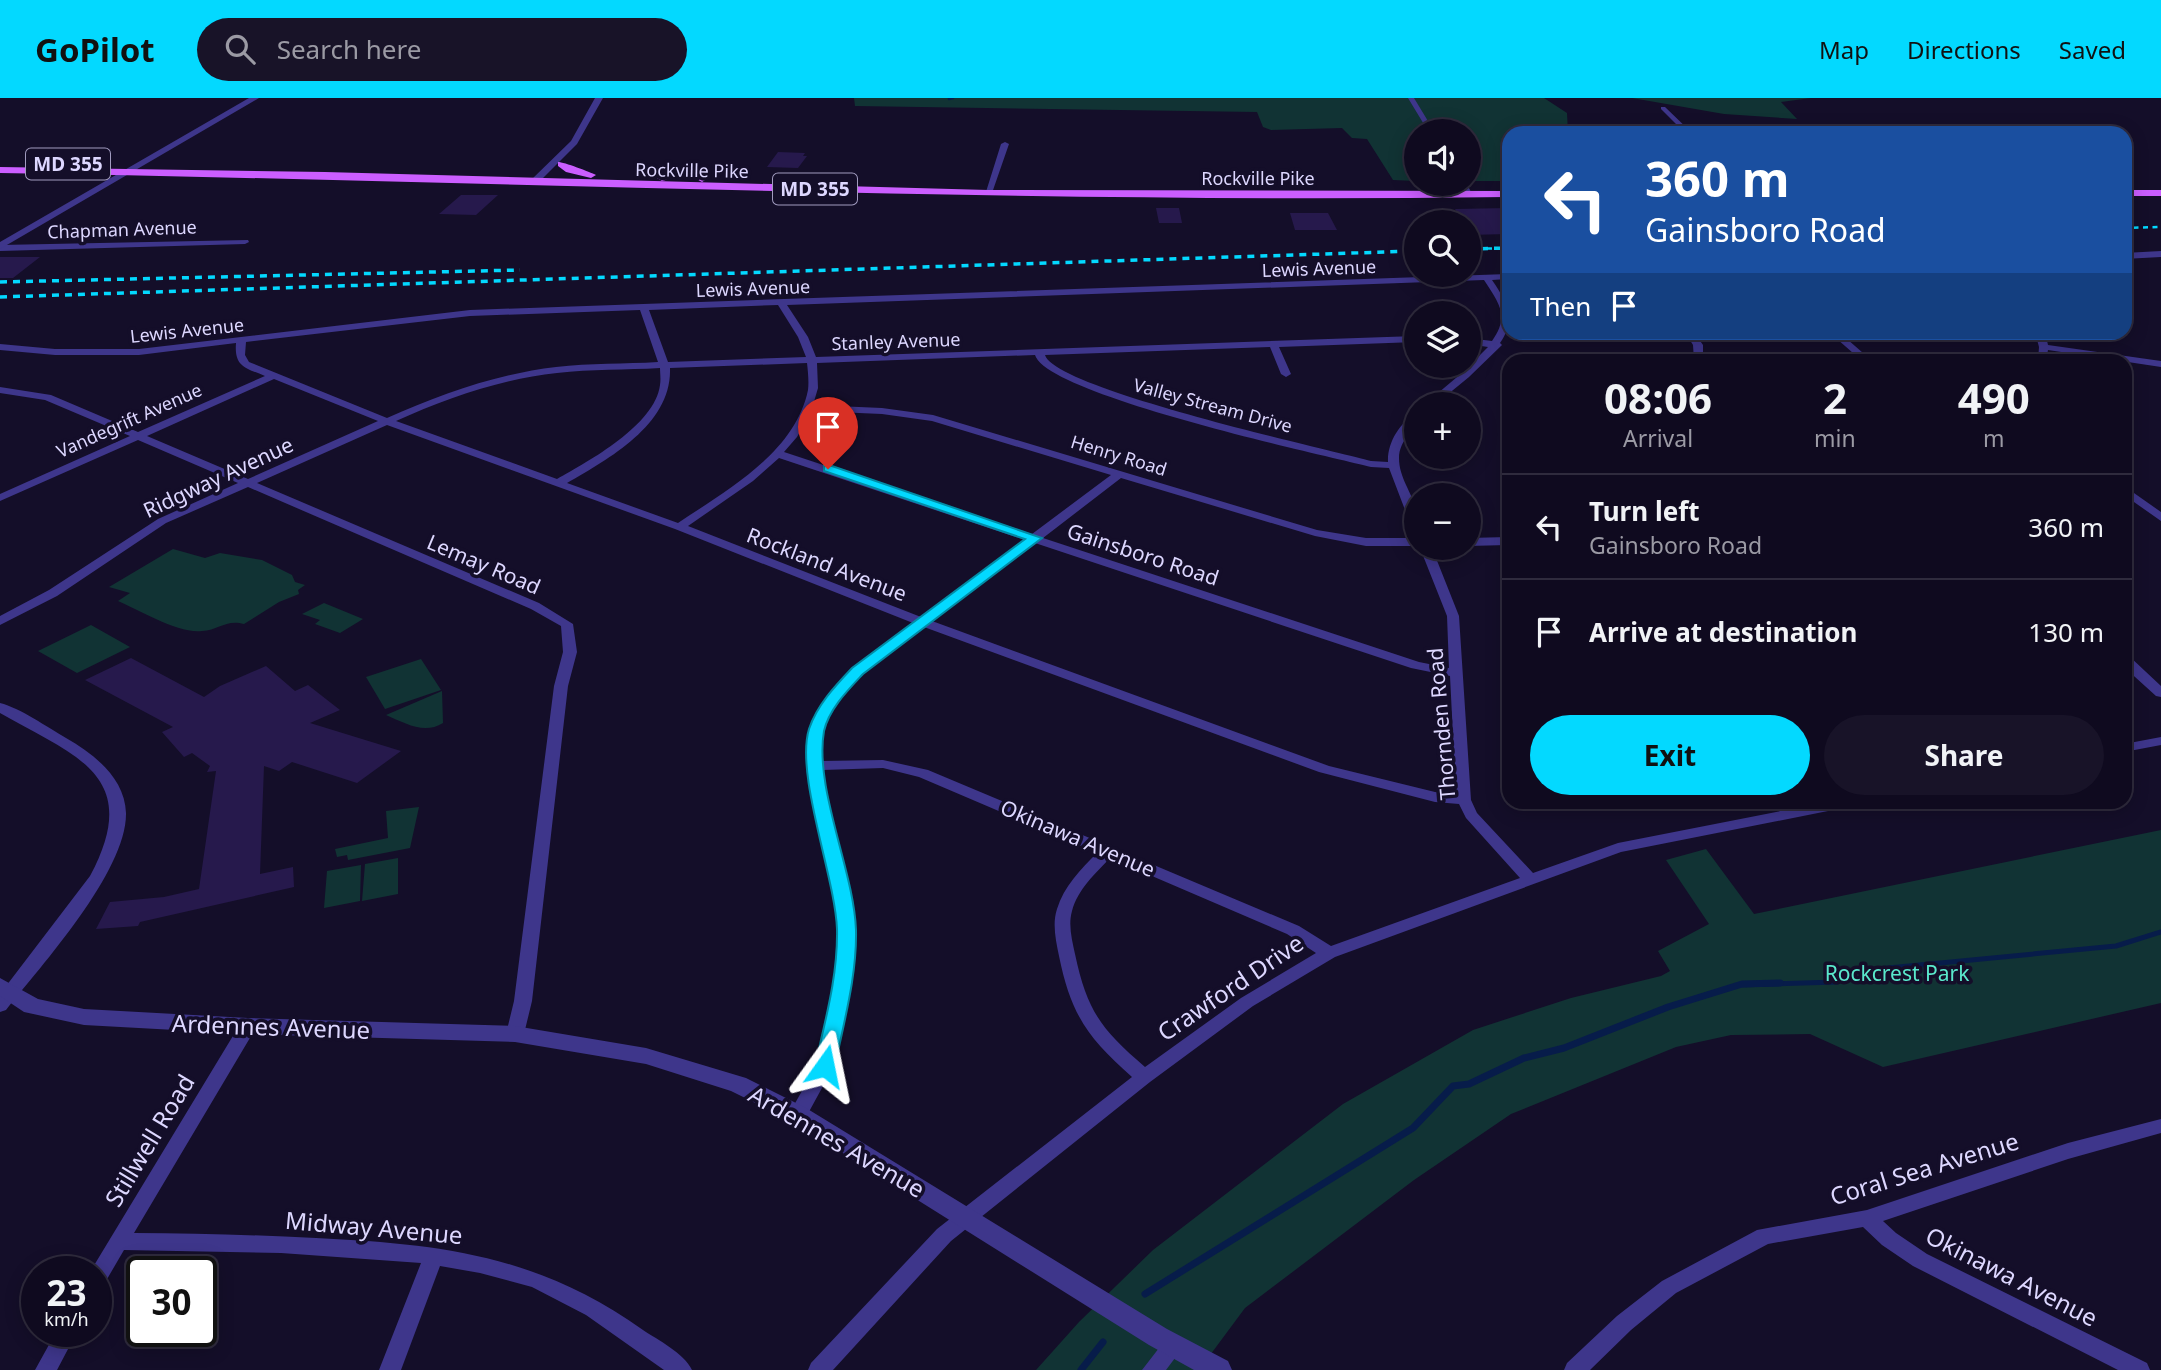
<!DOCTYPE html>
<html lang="en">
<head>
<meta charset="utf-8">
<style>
	body { margin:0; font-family:"Noto Sans",sans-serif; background:#181328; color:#f1f3f6; height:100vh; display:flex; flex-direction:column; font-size:26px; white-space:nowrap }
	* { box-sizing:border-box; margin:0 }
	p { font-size:23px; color:#9b9aa4 }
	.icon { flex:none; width:38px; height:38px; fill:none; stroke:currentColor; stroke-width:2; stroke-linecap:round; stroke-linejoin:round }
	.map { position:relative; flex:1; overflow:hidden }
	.panel { position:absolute; left:1502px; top:256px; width:630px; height:455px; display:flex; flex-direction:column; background:#0f0a1f; border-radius:21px; box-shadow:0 4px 18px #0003,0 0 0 2px #2f2b3d }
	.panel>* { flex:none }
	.banner { position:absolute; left:1502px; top:28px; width:630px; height:214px; border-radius:21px; box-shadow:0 4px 18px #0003,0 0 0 2px #2f2b3d; background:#1a4fa0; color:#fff; overflow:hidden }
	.fabs { position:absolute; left:1404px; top:21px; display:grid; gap:14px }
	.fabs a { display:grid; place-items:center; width:77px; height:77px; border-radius:50%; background:#0f0a1f; box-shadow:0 4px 18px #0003,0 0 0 2px #2f2b3d; font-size:35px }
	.speed { position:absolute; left:21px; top:1158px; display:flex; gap:14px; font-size:35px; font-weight:700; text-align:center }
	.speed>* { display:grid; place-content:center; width:91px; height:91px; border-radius:50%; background:#0f0a1f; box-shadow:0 4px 18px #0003,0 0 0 2px #2f2b3d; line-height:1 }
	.speed small { font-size:18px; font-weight:400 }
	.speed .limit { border:4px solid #111; border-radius:10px; background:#fff; color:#111 }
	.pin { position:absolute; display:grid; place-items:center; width:60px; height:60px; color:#fff; margin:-72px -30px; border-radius:50% 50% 50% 0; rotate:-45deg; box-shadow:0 0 7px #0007 }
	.pin .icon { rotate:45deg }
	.me { position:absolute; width:77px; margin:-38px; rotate:12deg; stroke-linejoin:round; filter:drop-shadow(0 0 5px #0008) }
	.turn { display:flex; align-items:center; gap:24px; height:147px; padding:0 28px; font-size:32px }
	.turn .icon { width:91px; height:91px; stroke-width:2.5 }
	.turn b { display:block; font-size:49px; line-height:60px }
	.then { display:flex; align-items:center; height:66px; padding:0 28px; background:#0003; gap:14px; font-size:26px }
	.eta { display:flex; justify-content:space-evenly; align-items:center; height:119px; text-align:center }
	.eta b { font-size:42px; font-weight:700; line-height:49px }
	.button { display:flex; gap:14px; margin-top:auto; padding:14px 28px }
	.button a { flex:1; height:80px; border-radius:42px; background:#03d9ff; color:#111; font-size:28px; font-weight:700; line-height:80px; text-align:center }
	.button a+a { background:#181328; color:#f1f3f6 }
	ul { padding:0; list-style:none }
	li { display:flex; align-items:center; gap:21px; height:105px; padding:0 28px; border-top:2px solid #2f2b3d }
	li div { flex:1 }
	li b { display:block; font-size:26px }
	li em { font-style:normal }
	header { display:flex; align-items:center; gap:42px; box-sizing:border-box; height:98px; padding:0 35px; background:#03d9ff; color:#111 }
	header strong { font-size:33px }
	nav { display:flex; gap:38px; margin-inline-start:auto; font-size:24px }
	.search { width:490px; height:63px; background:#181328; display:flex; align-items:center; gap:18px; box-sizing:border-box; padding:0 24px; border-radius:38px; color:#9b9aa4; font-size:26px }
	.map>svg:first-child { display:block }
	.green { fill:#113334 }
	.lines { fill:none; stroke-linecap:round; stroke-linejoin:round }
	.stream-far2 { stroke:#071c4a; stroke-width:2.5 }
	.stream-far1 { stroke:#071c4a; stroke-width:5 }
	.stream { stroke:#071c4a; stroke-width:7 }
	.building { fill:#26194c }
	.minor { fill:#3e368b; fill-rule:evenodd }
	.tertiary { fill:#3e368b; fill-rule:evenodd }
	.primary { fill:#cb5eff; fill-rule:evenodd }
	.rail-far1 { stroke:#03d9ff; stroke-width:2.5; stroke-dasharray:5 4.5; stroke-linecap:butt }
	.rail { stroke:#03d9ff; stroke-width:3.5; stroke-dasharray:7 6; stroke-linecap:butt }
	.route { fill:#03d9ff; stroke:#028da6; stroke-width:2 }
	.labels { text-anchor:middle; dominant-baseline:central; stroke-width:7; stroke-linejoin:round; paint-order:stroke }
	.far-street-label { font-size:18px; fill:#ddd7ff; stroke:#140e29 }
	.shield { fill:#140e29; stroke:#a19bbf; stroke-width:2 }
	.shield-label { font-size:19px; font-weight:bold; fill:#ddd7ff }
	.street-label { font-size:21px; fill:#ddd7ff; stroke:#140e29 }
	.park-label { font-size:21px; fill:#5ae8cc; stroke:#140e29 }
	.near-street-label { font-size:24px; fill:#ddd7ff; stroke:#140e29 }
</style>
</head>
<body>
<header>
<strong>GoPilot</strong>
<div class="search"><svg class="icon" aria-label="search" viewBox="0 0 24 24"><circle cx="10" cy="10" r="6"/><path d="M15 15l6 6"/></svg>Search here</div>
<nav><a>Map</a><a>Directions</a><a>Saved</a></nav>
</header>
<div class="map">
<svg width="2161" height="1272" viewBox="0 0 2161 1272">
	<rect width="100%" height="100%" fill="#140e29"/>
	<path class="green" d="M854,0H1544L1567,15L1568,35H1508V83H1468V33H1416V83L1393,82L1367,41L1352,40L1342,30L1271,32L1263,29L1257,14L855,8Z
		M1632,0H1811L1781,4L1797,21L1724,16Z
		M173,451L205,460L220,455L262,462L292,477L295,484L305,487L298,492L299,496L279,504L244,526C226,521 219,532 202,533C179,536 139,512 118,503L130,495L109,489Z
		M324,505L363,521L340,535L315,526L320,522L302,516Z
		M91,527L130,549L77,575L38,553Z
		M421,561L441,592L385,611L366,579Z
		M442,593L443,625C424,637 405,625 386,617Z
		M419,709L410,750L348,762L347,757L337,759L335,751L388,740L386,713Z
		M2161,732V905L1883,969L1810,936L1731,937L1676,949L1511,1016L1414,1082L1245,1210L1199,1272H1036L1079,1224L1153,1152L1343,1006L1473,932L1571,900L1661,878L1670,873L1658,853L1709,826L1666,762L1706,751L1754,816Z
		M398,760V796L362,803L365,766Z
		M361,767L360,803L324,810L327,773Z"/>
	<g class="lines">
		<path class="stream-far2" d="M949,1L953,0"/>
		<path class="stream-far1" d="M1739,887L1837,884L1857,873L2116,848L2161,834"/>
		<path class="stream" d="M1145,1196L1413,1030L1453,988L1469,986L1524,960L1564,950L1668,909L1742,886L1780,885
			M1081,1272L1103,1244"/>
	</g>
	<path class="building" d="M778,54L805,55L803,58H807L798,70L767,69Z
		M461,97H498L476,117L439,116Z
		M1156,110H1179L1182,125H1159Z
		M1508,110V136L1468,137V124H1463L1455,111Z
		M1290,115H1328L1337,132H1295Z
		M0,159H40L13,180H0Z
		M131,560L204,599L220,588L266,568L295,593L308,587L340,612L310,625L401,653L357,685L292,664L279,673L264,668L260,776L293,769L294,789L140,824L138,828L96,831L110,804L164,799L199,791L216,673L207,674L210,668L192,655L184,659L162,634L173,629L85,582Z"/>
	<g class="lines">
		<path class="minor" d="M1408,0H1414L1434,33H1428Z
			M1661,9H1665L1692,35H1685L1661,11Z
			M1005,44L1009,46L992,95L985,97L1001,46Z
			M1459,86H1467L1473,98H1467Z
			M248,142L249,144L245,146L0,153V147Z
			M2161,153V159L2124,161V155Z
			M1508,176V181L1492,182C1507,204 1517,221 1500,245L1502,247L1469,279L1436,306H1425L1463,274L1488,249L1468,246V240L1492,243C1510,218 1499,205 1484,182L787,207L808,239L816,259L1416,238V244L1279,249L1291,276L1286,279L1281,276L1270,249L1045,257C1055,291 1326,351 1371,363L1388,364C1387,345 1400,324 1416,316C1416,332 1399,342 1399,360C1399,380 1412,394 1416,412C1417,417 1416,423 1416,428L1410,425L1389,370L1371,369C1322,357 1047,297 1035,257L817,265L818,290L813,307L882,310L933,317L1317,432L1366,440H1416V448H1366L1315,438L1121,380L1043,440L1419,564L1449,570L1447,518L1420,450H1432L1459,518L1471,702L1477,715L1533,775L1618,745L1827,704H1855L1848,709L1621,754L1335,859L1253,908L1150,984L951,1143L833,1272H808L811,1265L937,1131L1132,979C1088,940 1071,917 1059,858C1056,843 1052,826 1057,811C1064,788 1081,771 1097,755L919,679L883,670L823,672L854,829V867L834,968L805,1021L798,1023L791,1021L789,1016L816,968L838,867V829L808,668L809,632L829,595L852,570L913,525L675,431L387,327L257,385L539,505L573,526L577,554L568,588L532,903L524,936L521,941L515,943L509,941L506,936L514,903L554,588L563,554L561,528L531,511L248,389L166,425L57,498L0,527V518L49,492L158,421L238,385L138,342L0,403V396L130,338L45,302L0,295V289L51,297L138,334L265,278C246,270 234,269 236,245L139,257H55L0,252V246L55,251H139L470,212ZM778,207L798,239L806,259L668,264L649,212ZM640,212L658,264C625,266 590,265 556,269C497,276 441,296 387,320L249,264L245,257L246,244L470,218ZM807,265C808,274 809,284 808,292C795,355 727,392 678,425L567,385C610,360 672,326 670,270ZM660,270C660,275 661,281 660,287C655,327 589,363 557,381L396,323C447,300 501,281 557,275C591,271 626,272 660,270ZM274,281L378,323L248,381L147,338ZM812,313L882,316L932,323L1111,377L1032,436L784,354L797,339ZM779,360L1025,442L921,519L688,428L753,383ZM1035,445L1411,570L1450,578L1456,697L1435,694L1329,668L932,523ZM924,529L1319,674L1435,704L1459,706L1466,720L1520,780L1331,848L1299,828L928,672L883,662L822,663C823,653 821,640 824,630C840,584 887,557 924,529ZM1110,760L1287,836L1316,855L1241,900L1145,969C1101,931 1087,913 1075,856C1072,842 1068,827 1072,813C1078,791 1095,776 1110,760Z
			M1685,234H1694L1703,247V262H1694L1693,247Z
			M1829,234H1839L1871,262H1861Z
			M2035,234H2045L2048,247L2161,263V269L2048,252L2046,262H2038L2039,249Z
			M2124,388L2161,414V423L2124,397Z
			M1508,439V447L1468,448V440Z
			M2124,557L2129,558L2161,588V599L2156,598L2124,569Z
			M0,605C20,610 47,629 66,640C94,656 125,680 126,715C127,773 42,867 6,912L0,914V896L90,778C144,677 75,658 0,615Z
			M2161,639V647L2124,654V646Z
			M248,921L254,923L257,928L134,1135C195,1135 255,1137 316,1140C440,1146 538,1157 643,1232C658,1242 684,1255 692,1272H664L586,1217L532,1189L480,1175L440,1168L401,1272H379L421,1165L281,1155L124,1152L103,1188L96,1191V1174H90L242,923Z
			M2161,1021V1035L2068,1061L1883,1123L1896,1135L1927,1156L2147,1265L2150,1272H2118L1913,1168L1882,1147L1863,1129L1768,1146L1676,1195L1631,1232L1590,1272H1564L1567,1265L1617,1218L1662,1183L1757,1132L1867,1112L2068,1045Z
			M56,1234H77L57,1272H35Z
			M1173,1238L1180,1241L1184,1248L1166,1272H1142L1166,1241Z"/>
		<path class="tertiary" d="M249,0H259L0,151V144Z
			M595,0H603L577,46L537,86H531V82L571,43Z
			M0,880L38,901L84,911L248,920L515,928L646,950L746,980L806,1010L1167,1231L1228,1263L1232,1272H1194L1149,1247L790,1022L731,993L646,966L515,944L248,936L84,927L24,914L0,898Z"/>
		<path class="primary" d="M558,64C564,64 590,74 596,77L591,80L566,74L558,68Z
			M0,69L325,74L988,92L1508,93V99C1006,106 503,83 0,75Z
			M688,70L707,81L702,84L687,76L662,83L657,80Z
			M2124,92H2161V98H2124Z"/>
		<path class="rail-far1" d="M2124,130L2161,129
			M1468,151L1508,150"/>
		<path class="rail" d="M1468,151L1508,150
			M0,184L520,172
			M0,199L1416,153"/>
	</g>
	<path class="route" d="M824,368H832L1042,440L863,576C848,592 829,611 824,633C814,690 854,773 856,832C857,878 844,923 835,968L832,974H818L815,968C825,923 838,878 837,831C835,779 795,676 809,631C817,607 835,588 852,570L1025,441L824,373Z"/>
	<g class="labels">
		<g class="far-street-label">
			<text transform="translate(692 72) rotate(1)">Rockville Pike</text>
			<text x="1258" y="80">Rockville Pike</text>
			<text transform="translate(122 131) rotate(-2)">Chapman Avenue</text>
			<text transform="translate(1319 170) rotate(-2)">Lewis Avenue</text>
			<text transform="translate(753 190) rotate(-2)">Lewis Avenue</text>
			<text transform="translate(187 232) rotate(-6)">Lewis Avenue</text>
			<text transform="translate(896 243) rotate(-2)">Stanley Avenue</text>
			<text transform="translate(1213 307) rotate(15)">Valley Stream Drive</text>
			<text transform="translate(129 322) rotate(-24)">Vandegrift Avenue</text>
			<text transform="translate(1119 357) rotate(17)">Henry Road</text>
		</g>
		<g class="shield">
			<rect x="26" y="50.5" width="84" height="31" rx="5"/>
			<rect x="773" y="75.5" width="84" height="31" rx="5"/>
		</g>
		<g class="shield-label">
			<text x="68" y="66">MD 355</text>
			<text x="815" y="91">MD 355</text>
		</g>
		<g class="street-label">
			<text transform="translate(218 379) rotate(-25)">Ridgway Avenue</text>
			<text transform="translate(1143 456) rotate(18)">Gainsboro Road</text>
			<text transform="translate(484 466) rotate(23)">Lemay Road</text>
			<text transform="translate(827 466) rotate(21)">Rockland Avenue</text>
			<text transform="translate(1441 626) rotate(-95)">Thornden Road</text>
			<text transform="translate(1078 740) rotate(23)">Okinawa Avenue</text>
		</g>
		<g class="park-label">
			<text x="1897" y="875">Rockcrest Park</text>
		</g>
		<g class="near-street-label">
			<text transform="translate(1230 889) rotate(-34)">Crawford Drive</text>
			<text transform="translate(271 928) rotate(2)">Ardennes Avenue</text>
			<text transform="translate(149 1042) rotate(-59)">Stillwell Road</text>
			<text transform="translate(837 1043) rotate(30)">Ardennes Avenue</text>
			<text transform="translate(1924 1070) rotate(-17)">Coral Sea Avenue</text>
			<text transform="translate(374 1129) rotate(5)">Midway Avenue</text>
			<text transform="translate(2012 1178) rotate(27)">Okinawa Avenue</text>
		</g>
	</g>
</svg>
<div class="fabs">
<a><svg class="icon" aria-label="sound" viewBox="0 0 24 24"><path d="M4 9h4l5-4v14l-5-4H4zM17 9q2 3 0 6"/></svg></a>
<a><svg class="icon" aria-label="search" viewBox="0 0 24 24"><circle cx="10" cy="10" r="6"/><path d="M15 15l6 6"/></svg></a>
<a><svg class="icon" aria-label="layers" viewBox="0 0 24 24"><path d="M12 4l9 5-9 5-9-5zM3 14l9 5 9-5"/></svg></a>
<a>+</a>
<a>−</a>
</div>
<div class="speed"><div>23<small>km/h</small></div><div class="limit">30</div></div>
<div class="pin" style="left:828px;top:371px;background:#d93025"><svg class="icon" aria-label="arrive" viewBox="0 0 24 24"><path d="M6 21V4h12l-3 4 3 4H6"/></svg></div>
<svg class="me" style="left:825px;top:968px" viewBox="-20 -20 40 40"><path d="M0-17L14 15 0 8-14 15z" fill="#03d9ff" stroke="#fff" stroke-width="4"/></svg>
<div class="banner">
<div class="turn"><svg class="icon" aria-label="left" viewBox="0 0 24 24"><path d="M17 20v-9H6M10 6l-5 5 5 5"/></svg><div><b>360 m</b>Gainsboro Road</div></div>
<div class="then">Then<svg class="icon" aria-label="arrive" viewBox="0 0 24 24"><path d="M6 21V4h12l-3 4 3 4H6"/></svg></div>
</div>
<section class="panel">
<div class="eta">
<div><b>08:06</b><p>Arrival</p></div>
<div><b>2</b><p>min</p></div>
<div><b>490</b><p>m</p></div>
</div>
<ul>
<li><svg class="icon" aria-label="left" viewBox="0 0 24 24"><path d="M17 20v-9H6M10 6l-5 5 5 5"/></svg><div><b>Turn left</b><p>Gainsboro Road</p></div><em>360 m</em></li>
<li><svg class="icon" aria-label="arrive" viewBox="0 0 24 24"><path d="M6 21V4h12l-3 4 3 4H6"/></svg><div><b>Arrive at destination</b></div><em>130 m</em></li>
</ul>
<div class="button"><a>Exit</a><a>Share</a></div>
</section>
</div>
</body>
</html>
